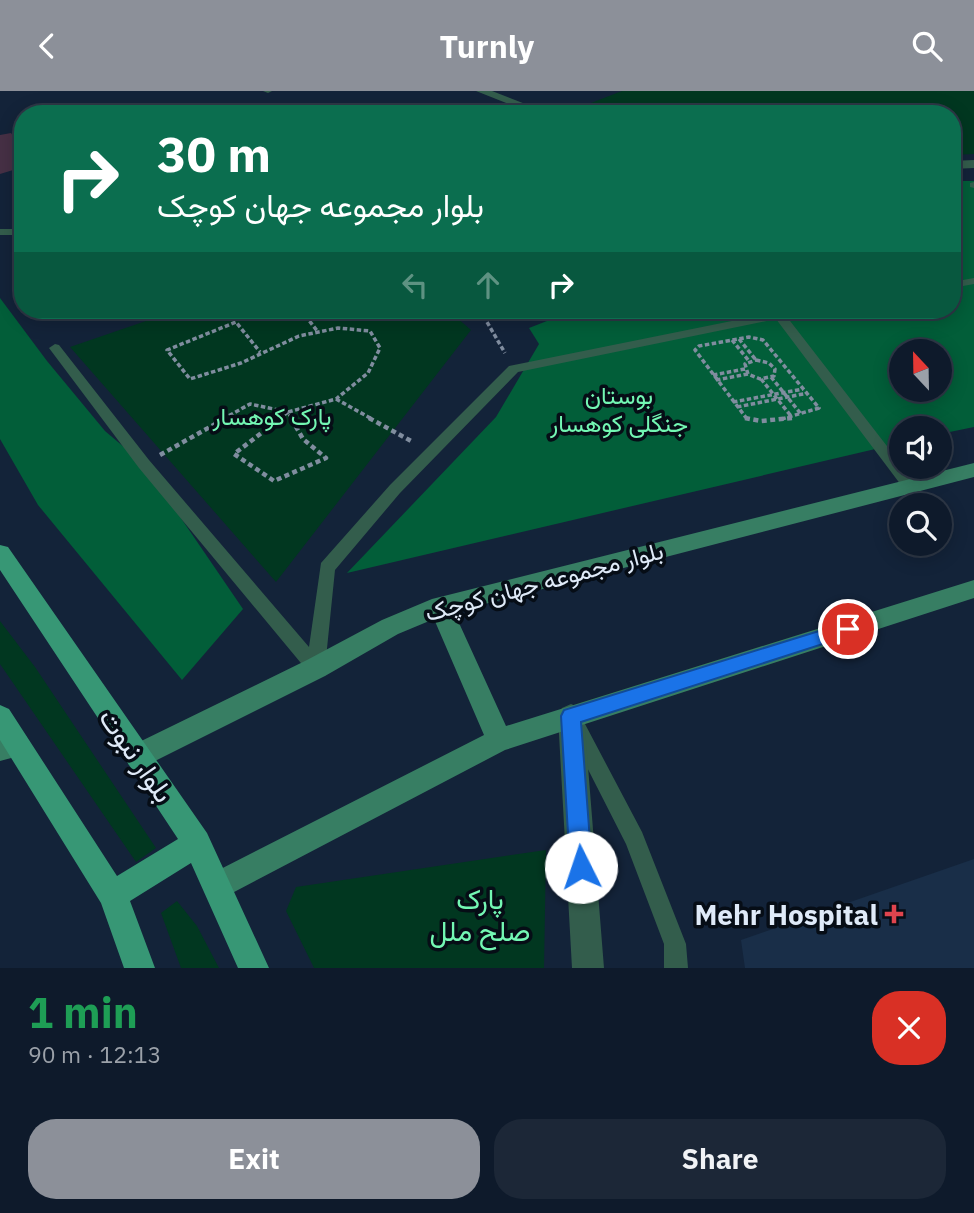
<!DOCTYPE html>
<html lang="en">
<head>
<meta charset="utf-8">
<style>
	body { margin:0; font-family:"IBM Plex Sans",Vazirmatn,sans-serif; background:#1c2737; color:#f1f3f6; height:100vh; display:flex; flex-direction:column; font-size:26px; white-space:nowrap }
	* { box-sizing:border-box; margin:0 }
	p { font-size:23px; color:#9ba1a9 }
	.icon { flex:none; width:38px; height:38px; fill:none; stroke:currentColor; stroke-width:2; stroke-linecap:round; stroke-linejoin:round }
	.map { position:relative; height:877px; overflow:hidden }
	.side { display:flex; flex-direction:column; background:#0e1a2b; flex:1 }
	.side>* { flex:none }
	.guide { position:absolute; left:14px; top:14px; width:947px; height:214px; border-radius:28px; box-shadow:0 4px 18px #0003,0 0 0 2px #2e3847; background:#0b6e4f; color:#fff; overflow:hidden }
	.needle { width:46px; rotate:338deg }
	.controls { position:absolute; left:889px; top:248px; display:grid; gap:14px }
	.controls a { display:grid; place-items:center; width:63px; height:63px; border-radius:50%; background:#0e1a2b; box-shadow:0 4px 18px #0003,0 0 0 2px #2e3847; font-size:35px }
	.pin { position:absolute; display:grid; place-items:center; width:60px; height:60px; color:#fff; margin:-30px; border:4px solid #fff; border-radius:50%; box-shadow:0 2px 7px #0007 }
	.me { position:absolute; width:77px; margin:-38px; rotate:356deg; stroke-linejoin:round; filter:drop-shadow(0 0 5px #0008) }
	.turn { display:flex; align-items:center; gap:24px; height:147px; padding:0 28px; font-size:32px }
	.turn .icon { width:91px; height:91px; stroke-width:2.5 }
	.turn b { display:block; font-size:49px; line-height:60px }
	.lanes { display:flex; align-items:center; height:66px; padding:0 28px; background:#0003; justify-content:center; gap:35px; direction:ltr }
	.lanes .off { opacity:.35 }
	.round { display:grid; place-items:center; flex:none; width:74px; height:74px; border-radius:28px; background:#1c2737 }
	.head { display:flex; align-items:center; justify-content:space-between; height:119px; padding:0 28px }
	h1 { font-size:42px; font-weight:700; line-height:52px; color:#1e9e55 }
	.action { display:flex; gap:14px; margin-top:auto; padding:14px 28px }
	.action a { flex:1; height:80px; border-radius:28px; background:#8c9099; color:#fff; font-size:28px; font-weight:700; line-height:80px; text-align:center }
	.action a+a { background:#1c2737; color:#f1f3f6 }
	header { display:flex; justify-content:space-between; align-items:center; height:91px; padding:0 28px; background:#8c9099; color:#fff; font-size:32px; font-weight:700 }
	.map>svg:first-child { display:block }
	.built { fill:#192e48 }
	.green { fill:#013720 }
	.forest { fill:#025e39; fill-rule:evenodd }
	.building { fill:#463045 }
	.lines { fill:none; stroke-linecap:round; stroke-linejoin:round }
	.path-far1 { stroke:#808d9f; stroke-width:3.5; stroke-dasharray:4.5 2.5; stroke-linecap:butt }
	.path { stroke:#808d9f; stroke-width:4.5; stroke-dasharray:5 3.5; stroke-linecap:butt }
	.lane { fill:#335d4c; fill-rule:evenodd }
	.street { fill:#335d4c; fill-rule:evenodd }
	.secondary { fill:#377e63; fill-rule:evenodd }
	.primary { fill:#379775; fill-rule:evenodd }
	.route { fill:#1a73e8; stroke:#114b97; stroke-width:2 }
	.health-dot { fill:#e0444e; stroke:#060d16; stroke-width:2.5 }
	.labels { text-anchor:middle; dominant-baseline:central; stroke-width:7; stroke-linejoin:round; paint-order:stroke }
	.park-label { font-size:24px; fill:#73f7b3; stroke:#060d16 }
	.street-label { font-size:24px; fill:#dfeaf8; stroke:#060d16 }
	.near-street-label { font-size:28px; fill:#dfeaf8; stroke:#060d16 }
	.near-park-label { font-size:28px; fill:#73f7b3; stroke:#060d16 }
	.near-poi-label { font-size:28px; font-weight:bold; fill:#dfeaf8; stroke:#060d16; text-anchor:end }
</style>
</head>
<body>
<header><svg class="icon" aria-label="back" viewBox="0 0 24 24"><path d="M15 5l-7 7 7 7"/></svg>Turnly<svg class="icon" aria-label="search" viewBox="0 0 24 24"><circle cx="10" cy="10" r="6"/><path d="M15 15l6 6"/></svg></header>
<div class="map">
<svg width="974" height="877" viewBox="0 0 974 877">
	<rect width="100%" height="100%" fill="#132339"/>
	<path class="built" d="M974,768V877H745L741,849Z"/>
	<path class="green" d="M622,0H974V63L952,64V23H599L591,12Z
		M178,219H448L471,239L276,491L70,256Z
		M0,530L35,576L156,757L136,771L0,573Z
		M546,759L544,877H314L286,820L296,796Z
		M177,810L197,835L219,877H181L161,822Z"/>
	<path class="forest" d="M952,90H974V336L940,343V338H901V352L347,482L496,326L539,253L529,237L575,219H952ZM901,261H940V299H901Z
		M0,207L47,270L105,340L144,373L243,518L182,589L38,414L0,348Z"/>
	<path class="building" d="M11,42L23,60V76L0,83V44Z"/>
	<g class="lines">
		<path class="path-far1" d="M301,219L318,241
			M385,219H396
			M480,219L505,262
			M739,248L756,269
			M732,249L749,270
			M756,269L769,272L775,278L774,285L760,288L748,283L745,273Z
			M713,284L745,278
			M771,286L801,323
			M761,288L791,325
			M716,289L748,283
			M336,308L372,328
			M733,311L803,298
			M737,316L808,302
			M223,328L250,313L288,321L336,308L368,282L380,257L370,240L338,237L299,245L241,272L190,288L167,259L236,231L260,261
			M279,328L288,321L292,328
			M747,328L695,259L699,255L749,246L763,249L819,317L782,328"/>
		<path class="path" d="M281,327L234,363L274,390L326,367L303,348L291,327
			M369,327L413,351
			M745,327L761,330L792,327
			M160,364L226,327"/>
		<path class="lane" d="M263,0H272L268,2Z
			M974,91V97L970,96V92Z
			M0,138H23V144H0Z
			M974,187V193L952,197V191Z
			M769,219H810L808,222L787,226L914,390L916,394L914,398H904L776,228L518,281L400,402L335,479L325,577L322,583L316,585L310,583L139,377L49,257L55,253L59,254L149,369L309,556L321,472L390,394L509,275L771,222Z
			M578,630L585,633L642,741L686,853L688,877H664V853L626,753L568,639L571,633Z"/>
		<path class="street" d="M476,0H492L551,23H534Z
			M974,69V77L952,78V70Z
			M571,613L580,617L584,625L604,877H572L558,625L562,617Z"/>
		<path class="secondary" d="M974,372V386L454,521L506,635L974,489V507L505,659L217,810L207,805L202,795L207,785L484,644L434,528L398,543L325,585L147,674L138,677L129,674L125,665L129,656L307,569L382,529L432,508Z
			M17,642L26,645L30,654L26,663L0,670V646Z"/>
		<path class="primary" d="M0,454L8,456L207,742L269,877H238L191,772L130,810L155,877H124L101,812L0,649V614L9,618L117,785L178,748L0,479Z"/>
	</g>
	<path class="route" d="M848,531L854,533L857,538L854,543L581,631L592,776L589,784L581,787L573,784L570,776L561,625L564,619Z"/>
	<path class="health-dot" d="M890.5 812.5h7v7h7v7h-7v7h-7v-7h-7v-7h7z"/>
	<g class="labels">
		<g class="park-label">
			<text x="619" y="304">بوستان<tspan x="619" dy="28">جنگلی کوهسار</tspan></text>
			<text x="272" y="325">پارک کوهسار</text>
		</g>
		<g class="street-label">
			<text transform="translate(544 490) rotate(-15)">بلوار مجموعه جهان کوچک</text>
		</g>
		<g class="near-street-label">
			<text transform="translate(137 664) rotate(55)">بلوار نبوت</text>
		</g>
		<g class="near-park-label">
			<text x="480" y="807">پارک<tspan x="480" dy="32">صلح ملل</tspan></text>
		</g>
		<g class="near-poi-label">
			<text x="878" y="823">Mehr Hospital</text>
		</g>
	</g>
</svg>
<div class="controls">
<a><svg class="needle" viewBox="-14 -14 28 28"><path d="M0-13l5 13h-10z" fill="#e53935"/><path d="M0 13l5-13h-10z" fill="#9ba1a9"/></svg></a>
<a><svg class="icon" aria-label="sound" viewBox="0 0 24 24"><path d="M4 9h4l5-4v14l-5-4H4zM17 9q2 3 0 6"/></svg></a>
<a><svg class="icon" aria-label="search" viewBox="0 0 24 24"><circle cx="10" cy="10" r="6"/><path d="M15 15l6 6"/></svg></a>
</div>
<div class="pin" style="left:848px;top:538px;background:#d93025"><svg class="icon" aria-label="arrive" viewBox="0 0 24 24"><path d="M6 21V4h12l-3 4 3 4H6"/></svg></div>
<svg class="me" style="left:581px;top:776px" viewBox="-20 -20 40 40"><circle r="19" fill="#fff"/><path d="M0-13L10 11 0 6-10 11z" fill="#1a73e8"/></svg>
<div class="guide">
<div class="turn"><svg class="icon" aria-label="right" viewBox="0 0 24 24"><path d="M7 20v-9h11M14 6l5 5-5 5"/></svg><div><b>30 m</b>بلوار مجموعه جهان کوچک</div></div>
<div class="lanes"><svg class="icon off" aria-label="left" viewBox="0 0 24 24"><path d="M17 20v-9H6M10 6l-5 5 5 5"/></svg><svg class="icon off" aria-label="ahead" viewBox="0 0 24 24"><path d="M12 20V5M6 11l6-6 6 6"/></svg><svg class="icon" aria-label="right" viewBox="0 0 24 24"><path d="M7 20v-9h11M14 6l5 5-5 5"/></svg></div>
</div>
</div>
<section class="side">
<div class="head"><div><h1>1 min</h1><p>90 m · 12:13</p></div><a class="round" style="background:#d93025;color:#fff"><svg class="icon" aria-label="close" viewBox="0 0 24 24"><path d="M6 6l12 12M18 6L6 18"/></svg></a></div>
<div class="action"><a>Exit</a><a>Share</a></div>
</section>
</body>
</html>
